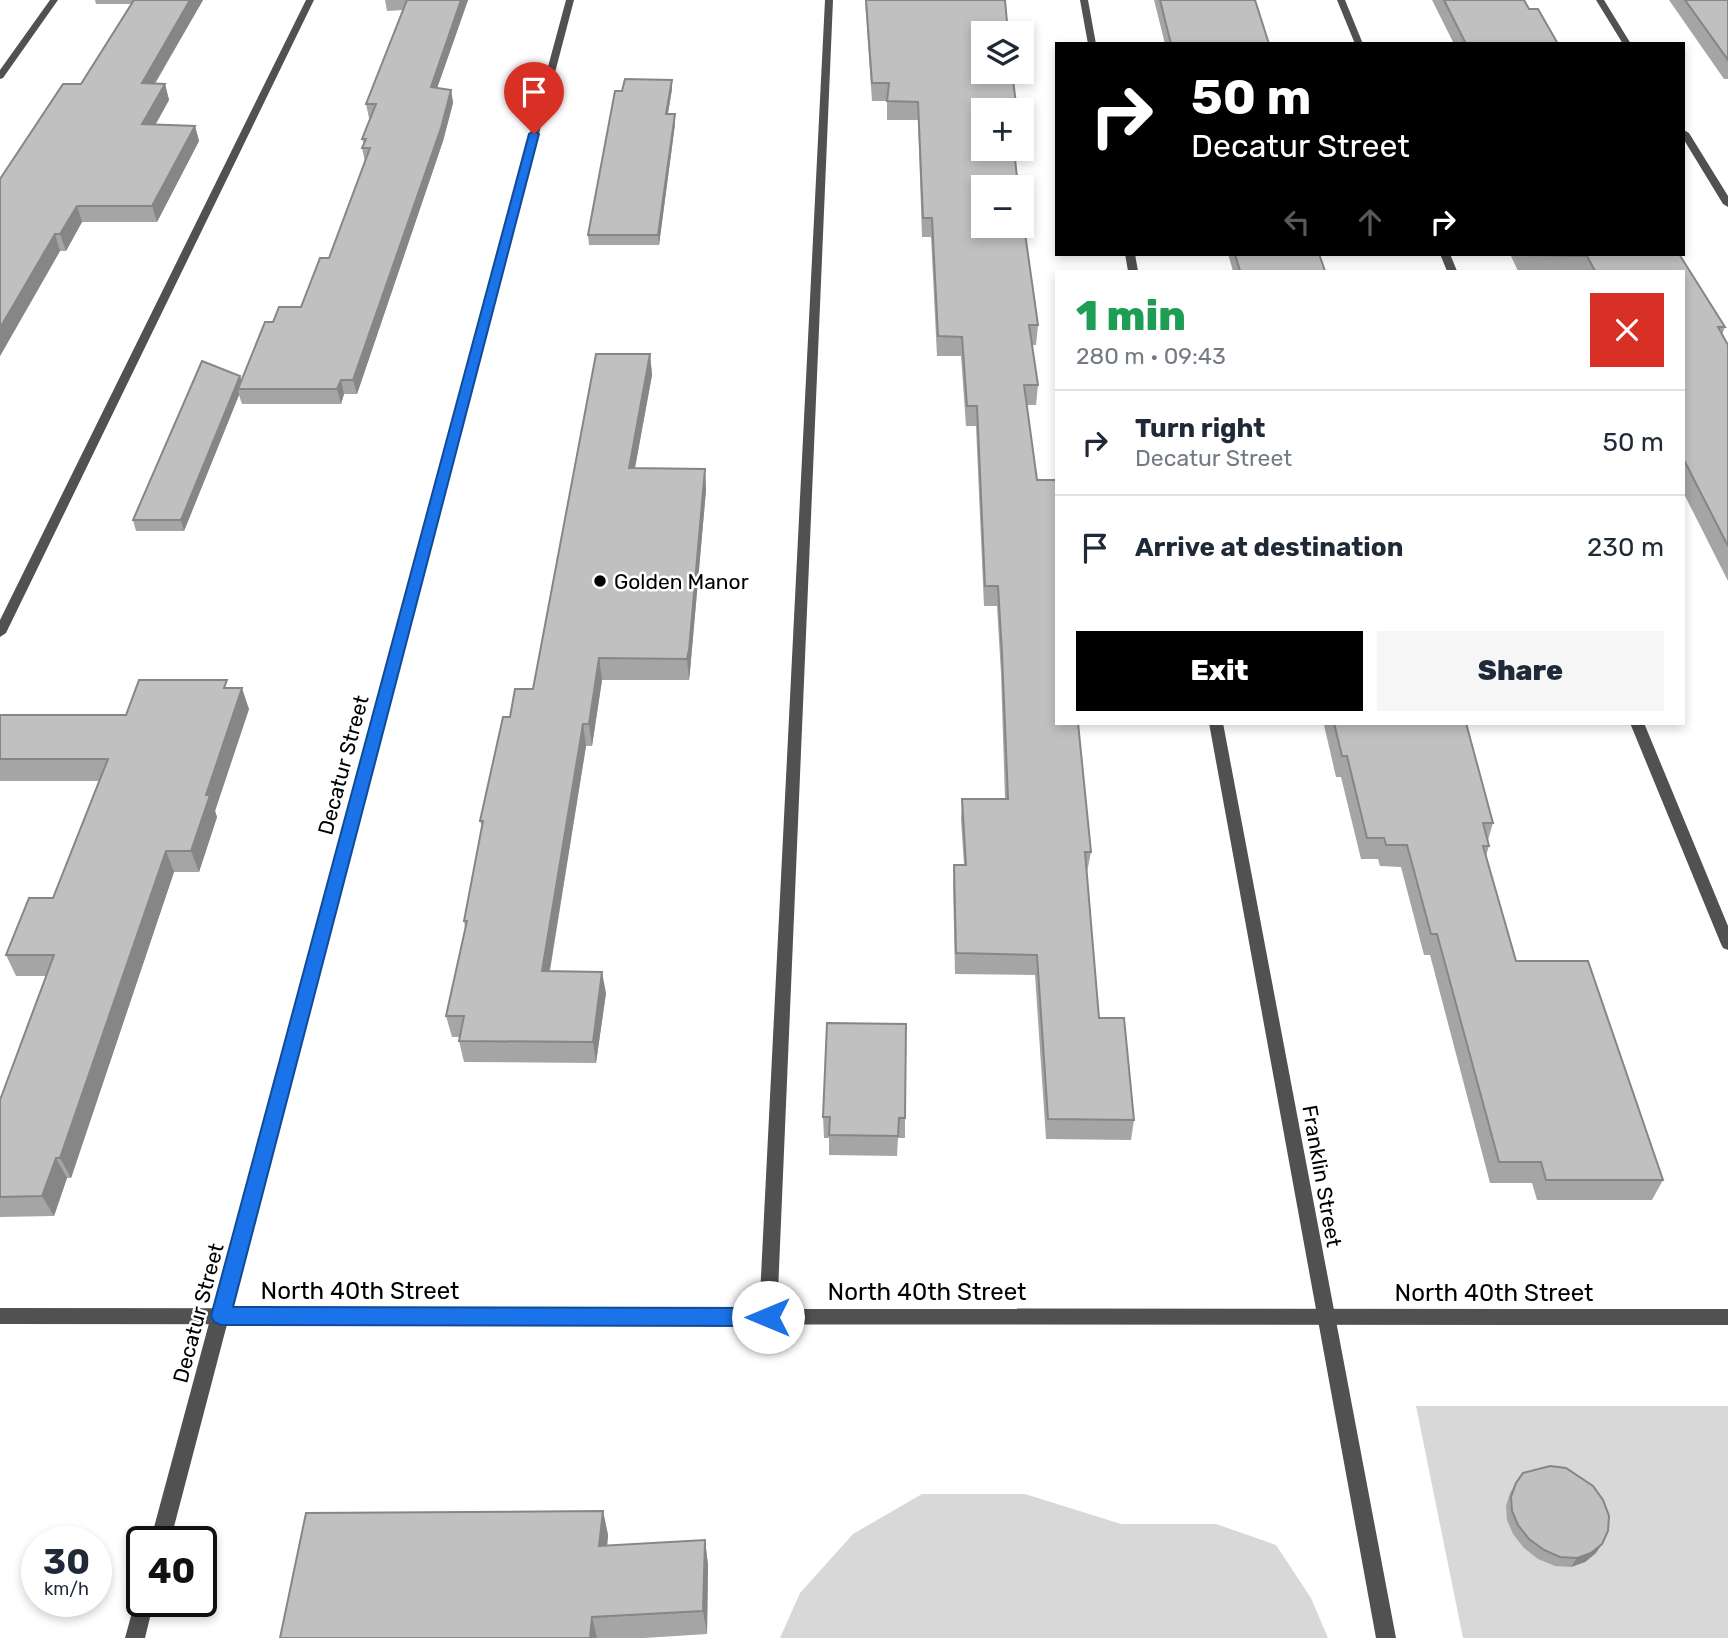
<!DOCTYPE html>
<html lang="en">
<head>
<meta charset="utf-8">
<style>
	body { margin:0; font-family:Rubik,sans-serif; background:#f6f6f7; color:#1f2937; height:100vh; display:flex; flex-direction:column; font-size:26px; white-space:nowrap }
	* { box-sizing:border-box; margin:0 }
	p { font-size:23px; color:#747a83 }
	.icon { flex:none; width:38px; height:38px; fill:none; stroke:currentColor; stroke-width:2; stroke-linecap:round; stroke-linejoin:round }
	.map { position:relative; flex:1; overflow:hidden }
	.sheet { position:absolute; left:1055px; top:270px; width:630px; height:455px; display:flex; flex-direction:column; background:#fff; border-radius:0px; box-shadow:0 4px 10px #0003 }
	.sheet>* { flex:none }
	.banner { position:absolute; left:1055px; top:42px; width:630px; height:214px; border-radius:0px; box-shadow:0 4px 10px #0003; background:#000; color:#fff; overflow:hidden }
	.controls { position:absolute; left:971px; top:21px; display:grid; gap:14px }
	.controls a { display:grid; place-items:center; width:63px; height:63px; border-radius:0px; background:#fff; box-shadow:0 4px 10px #0003; font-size:35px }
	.speed { position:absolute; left:21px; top:1526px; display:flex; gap:14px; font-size:35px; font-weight:700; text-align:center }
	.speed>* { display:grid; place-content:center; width:91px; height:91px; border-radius:50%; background:#fff; box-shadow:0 4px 10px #0003; line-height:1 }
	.speed small { font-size:18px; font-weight:400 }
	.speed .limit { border:4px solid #111; border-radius:10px; background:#fff; color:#111 }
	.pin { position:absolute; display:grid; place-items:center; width:60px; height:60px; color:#fff; margin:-72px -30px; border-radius:50% 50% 50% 0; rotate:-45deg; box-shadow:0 0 7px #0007 }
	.pin .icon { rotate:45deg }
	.me { position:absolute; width:77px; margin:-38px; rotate:270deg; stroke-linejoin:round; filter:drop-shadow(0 0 5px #0008) }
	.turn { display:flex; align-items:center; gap:24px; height:147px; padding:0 21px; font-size:32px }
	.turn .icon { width:91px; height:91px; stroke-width:2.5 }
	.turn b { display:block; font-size:49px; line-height:60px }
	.lanes { display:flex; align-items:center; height:66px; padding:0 21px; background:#0003; justify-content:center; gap:35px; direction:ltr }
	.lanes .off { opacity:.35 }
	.round { display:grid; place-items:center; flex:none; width:74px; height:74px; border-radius:0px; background:#f6f6f7 }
	.headline { display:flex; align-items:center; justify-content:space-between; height:119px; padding:0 21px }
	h1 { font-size:42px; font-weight:800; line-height:52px; color:#1e9e55 }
	.cta { display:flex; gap:14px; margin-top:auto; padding:14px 21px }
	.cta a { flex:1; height:80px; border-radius:0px; background:#000; color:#fff; font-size:28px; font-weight:800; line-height:80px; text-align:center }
	.cta a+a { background:#f6f6f7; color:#1f2937 }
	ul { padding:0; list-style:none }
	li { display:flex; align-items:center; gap:21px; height:105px; padding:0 21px; border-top:2px solid #e0e1e3 }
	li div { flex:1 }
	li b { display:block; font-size:26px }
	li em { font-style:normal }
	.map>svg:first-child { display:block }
	.green { fill:#d8d8d8 }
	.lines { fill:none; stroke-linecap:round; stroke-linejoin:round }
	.service { fill:#515151; fill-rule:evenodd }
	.minor { fill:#515151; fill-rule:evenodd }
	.tertiary { fill:#515151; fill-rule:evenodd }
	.wall { fill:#a5a5a5 }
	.shaded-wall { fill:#868686 }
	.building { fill:#c0c0c0; stroke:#868686; stroke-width:2 }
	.route { fill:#1a73e8; stroke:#114b97; stroke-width:2 }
	.poi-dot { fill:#000; stroke:#fff; stroke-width:2.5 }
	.labels { text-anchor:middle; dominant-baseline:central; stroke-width:5; stroke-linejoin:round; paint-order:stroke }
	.poi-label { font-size:21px; fill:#000; stroke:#fff; text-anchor:start }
	.street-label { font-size:21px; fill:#000; stroke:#fff }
	.near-street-label { font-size:24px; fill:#000; stroke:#fff }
</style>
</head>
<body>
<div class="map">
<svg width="1728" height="1638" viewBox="0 0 1728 1638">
	<rect width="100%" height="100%" fill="#fff"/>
	<path class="green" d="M1416,1406H1728V1638H1463Z
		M922,1494H1025L1121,1524H1216L1276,1545L1311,1598L1328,1638H780L800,1593L853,1534Z"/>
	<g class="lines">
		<path class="service" d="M306,0H314L6,633L0,637V620Z
			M825,0H833L777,1316L774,1322L768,1324L762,1322L759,1316Z
			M1337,0H1345L1363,44H1355Z
			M1440,254H1450L1457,271H1447Z
			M1630,723H1644L1728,926V950L1723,948L1721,944Z"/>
		<path class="minor" d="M50,0H58L3,78L0,79V70Z
			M566,0H574L170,1542H150Z
			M1080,0H1088L1096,44H1088Z
			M1596,0H1604L1631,44H1623Z
			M1684,130L1689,133L1728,196V207L1723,204L1684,140Z
			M1125,254H1135L1138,271H1128Z
			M1209,723H1223L1396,1638H1376Z
			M142,1592V1601H154L145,1638H125L137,1594Z"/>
		<path class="tertiary" d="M0,1308L1728,1309V1325L0,1324Z"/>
	</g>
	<path class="wall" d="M95,0H203L155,84H165L169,100L155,125L195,126L199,141L157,222H82L66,251H60L0,356V179L81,84L131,4H96Z
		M385,0H468L437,88L451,90L453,103L443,141L357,394H344L341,404H242L239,395L184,531H136L133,520L240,376L241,381L273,322L301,307L329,258L365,162L362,148L364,144L362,139L371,118H369L366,104L403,10L387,11Z
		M865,0H1005L1016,104L1015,110H984L1016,169L1038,325L1036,345H1032L1038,385L1036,405H1027L1057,723L1091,852L1087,872L1099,1018L1134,1120L1131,1140L1046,1139L1035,975L955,974L953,885L954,865H964L961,820L962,799H1005L1001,674L997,606H984L976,426H966L961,356H937L931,237H922L918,120H887V101H872Z
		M1154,0H1255L1269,44H1165Z
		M1432,0H1524L1529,9L1558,44H1454Z
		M1669,0H1728V79H1724Z
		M672,89L668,114L675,124L659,245H589L588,235Z
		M1228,254H1319L1325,271H1233Z
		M1510,254H1679L1725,327L1722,335L1728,345V581L1684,494V271H1518Z
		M650,354L652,375L635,468L705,469L706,490L690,671L689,680H602L592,746H586L550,971L606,993L596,1063L464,1062L459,1041L460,1037H452L446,1016L465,928L464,921L482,827L480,821L510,717L533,689Z
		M229,688L249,709L215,811L217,817L199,872H174L71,1178H67L54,1216L0,1217V1100L46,976H16L6,955L53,898L100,781H0V715H126Z
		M1324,723H1466L1493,823L1488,840L1489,846L1486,856L1516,961L1663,1180L1652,1200H1537L1532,1183H1490L1430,955H1424L1401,867L1380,866L1378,859H1361L1341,777H1336L1324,725Z
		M823,1117L905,1118V1138H898L897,1156L829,1155V1138H824Z
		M1516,1483L1596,1553L1585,1562L1571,1567L1555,1566L1538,1559L1524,1548L1513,1534L1507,1520L1506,1506L1510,1493Z
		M603,1511L608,1535L607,1546L705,1540L708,1565L707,1634L644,1638H280Z"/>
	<path class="shaded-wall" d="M190,0H203L146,98L142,83Z
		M461,0H468L433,100L431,87Z
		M672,80V89L666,124V114Z
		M165,84L169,100L147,140L142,124Z
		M451,90L453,103L443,141L357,394L353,380Z
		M675,114V124L659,245L658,235Z
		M195,126L199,141L157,222L152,206Z
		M77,206L82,222L66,251L60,234Z
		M55,234L60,251L0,356V328Z
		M650,354L652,375L631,489L629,468Z
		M240,376L243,387L238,389L239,395L184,531L181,520Z
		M341,380L344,394L341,404L337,389Z
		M705,469L706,490L690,671L689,680L687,659Z
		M599,658L602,680L592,746L589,724Z
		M242,688L249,709L215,811L217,817L199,872L191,851L206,795Z
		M583,724L586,746L546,992L542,971Z
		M166,851L174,872L71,1178L60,1158Z
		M602,972L606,993L596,1063L593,1042Z
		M56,1158L67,1178L54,1216L42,1196Z
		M603,1511L608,1535L605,1570L599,1546Z
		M705,1540L708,1565L707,1634L703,1611Z
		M1602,1544L1596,1553L1585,1562L1571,1567L1577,1558Z
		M592,1617L597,1638H590Z"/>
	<path class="building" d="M134,0H190L142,83L165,84L142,124L195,126L152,206H77L60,234H55L0,328V179L63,84H81Z
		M407,0H461L431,87L451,90L441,128L353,380H341L337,389H238L265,322H273L279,307H301L320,258H329L370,148H362L366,139H362L376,104H366Z
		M866,0H1005L1008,33H984V72H1012L1016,104H1010L1011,110H984V149H1014L1018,187H984V226H1022V212L1038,325H1029L1038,385H1024L1037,480H1057V723H1078L1091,852H1085L1099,1018H1124L1134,1120L1048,1119L1037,955L956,953L954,865H966L962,799H1008L1002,653L998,586H985L977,406H967L962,337L938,336L932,218H923L918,102L887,101L889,83H872Z
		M1160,0H1255L1269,44H1171Z
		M1444,0H1524L1529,9H1538L1558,44H1466Z
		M1685,0H1728V60Z
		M625,79L672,80L666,114H675L658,235H588L615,91H622Z
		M1235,254H1319L1325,271H1240Z
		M1524,254H1679L1725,327H1718L1728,345V546L1684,460V271H1595L1587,256L1525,255Z
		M596,354H650L629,468L705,469L689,650L687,659L599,658L589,724H583L542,971L602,972L593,1042L459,1041L464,1016H446L467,921H464L483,821H480L503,717H510L515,689H533Z
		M202,361L240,376L181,520H133Z
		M139,680H227L224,688H242L206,795H210L191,851H166L60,1158H56L42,1196L0,1197V1100L54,955H6L29,898H53L108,759H0V715H126Z
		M1334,723H1466L1493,823H1483L1489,846H1483L1516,961H1588L1663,1180H1546L1541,1162H1499L1437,934H1431L1407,845H1386L1384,838H1367L1347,756H1342Z
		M827,1023L906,1024L905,1118H899L898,1136L829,1135L830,1117H823Z
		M1550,1466L1566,1468L1593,1486L1603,1500L1609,1516L1608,1531L1602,1544L1591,1553L1577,1558L1560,1557L1544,1550L1529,1539L1518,1525L1512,1511L1511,1497L1516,1483L1523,1473Z
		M603,1511L599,1546L705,1540L703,1611L592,1617L590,1638H280L306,1513Z"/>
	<path class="route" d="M534,131L539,134L233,1307L768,1308L775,1310L778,1317L775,1323L768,1326L221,1325L214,1322L211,1316L529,134Z"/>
	<circle class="poi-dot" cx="600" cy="581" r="7"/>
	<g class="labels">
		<g class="poi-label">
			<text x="614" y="581">Golden Manor</text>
		</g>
		<g class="street-label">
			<text transform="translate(343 765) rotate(-75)">Decatur Street</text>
			<text transform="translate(1322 1176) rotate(80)">Franklin Street</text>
			<text transform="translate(198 1313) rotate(-75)">Decatur Street</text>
		</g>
		<g class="near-street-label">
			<text x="360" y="1291">North 40th Street</text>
			<text x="927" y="1292">North 40th Street</text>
			<text x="1494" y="1293">North 40th Street</text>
		</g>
	</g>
</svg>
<div class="controls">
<a><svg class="icon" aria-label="layers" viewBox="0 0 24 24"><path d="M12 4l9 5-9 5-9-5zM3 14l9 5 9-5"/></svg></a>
<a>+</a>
<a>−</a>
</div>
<div class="speed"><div>30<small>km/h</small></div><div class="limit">40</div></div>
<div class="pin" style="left:534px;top:134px;background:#d93025"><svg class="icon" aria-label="arrive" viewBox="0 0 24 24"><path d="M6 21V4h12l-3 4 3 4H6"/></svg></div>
<svg class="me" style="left:768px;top:1317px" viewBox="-20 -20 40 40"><circle r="19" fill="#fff"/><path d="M0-13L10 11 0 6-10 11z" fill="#1a73e8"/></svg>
<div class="banner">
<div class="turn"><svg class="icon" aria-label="right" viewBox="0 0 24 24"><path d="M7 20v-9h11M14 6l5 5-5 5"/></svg><div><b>50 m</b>Decatur Street</div></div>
<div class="lanes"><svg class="icon off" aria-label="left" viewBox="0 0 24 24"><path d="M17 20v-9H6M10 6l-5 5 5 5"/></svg><svg class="icon off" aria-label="ahead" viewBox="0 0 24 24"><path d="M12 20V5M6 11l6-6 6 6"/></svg><svg class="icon" aria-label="right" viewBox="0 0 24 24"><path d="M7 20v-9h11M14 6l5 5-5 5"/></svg></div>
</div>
<section class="sheet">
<div class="headline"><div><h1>1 min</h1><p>280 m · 09:43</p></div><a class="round" style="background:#d93025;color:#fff"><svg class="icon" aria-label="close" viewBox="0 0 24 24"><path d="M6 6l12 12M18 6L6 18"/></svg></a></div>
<ul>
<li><svg class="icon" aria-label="right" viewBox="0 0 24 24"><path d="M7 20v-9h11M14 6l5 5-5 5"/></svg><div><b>Turn right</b><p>Decatur Street</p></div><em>50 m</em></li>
<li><svg class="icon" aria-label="arrive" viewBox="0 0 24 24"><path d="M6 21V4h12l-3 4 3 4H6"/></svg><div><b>Arrive at destination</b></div><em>230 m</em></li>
</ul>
<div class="cta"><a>Exit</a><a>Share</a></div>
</section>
</div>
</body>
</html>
